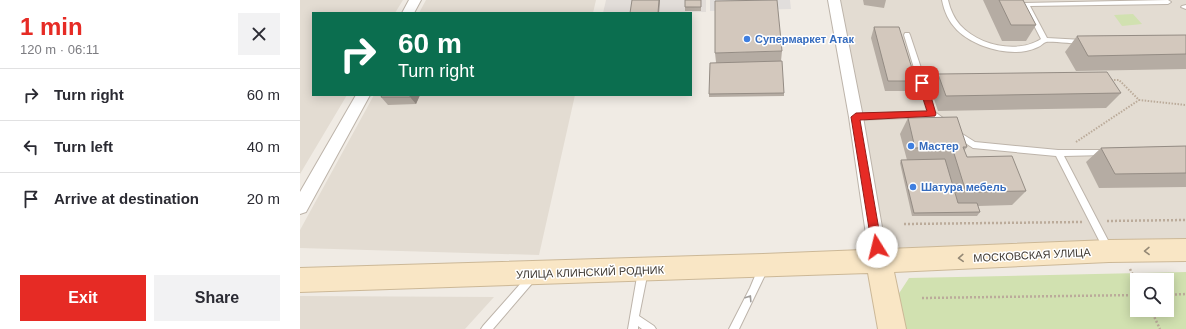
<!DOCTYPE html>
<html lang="en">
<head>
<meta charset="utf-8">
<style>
	body { margin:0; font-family:Helvetica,sans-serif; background:#f2f2f3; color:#2b2b33; height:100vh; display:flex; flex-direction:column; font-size:15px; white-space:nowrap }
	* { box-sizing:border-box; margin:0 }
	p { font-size:13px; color:#7c7c81 }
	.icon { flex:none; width:22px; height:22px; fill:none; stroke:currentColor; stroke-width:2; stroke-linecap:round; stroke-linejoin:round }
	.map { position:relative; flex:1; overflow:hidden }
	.side { display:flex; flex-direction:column; background:#fff; width:300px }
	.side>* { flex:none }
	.banner { position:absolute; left:12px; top:12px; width:380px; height:84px; border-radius:0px; box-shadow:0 2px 10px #0003; background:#0b6e4f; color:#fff; overflow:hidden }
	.fabs { position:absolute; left:830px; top:273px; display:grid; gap:8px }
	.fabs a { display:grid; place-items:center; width:44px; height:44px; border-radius:0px; background:#fff; box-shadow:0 2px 10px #0003; font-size:20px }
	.pin { position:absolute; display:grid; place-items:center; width:34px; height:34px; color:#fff; margin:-17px; border-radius:8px; box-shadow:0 2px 6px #0006 }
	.me { position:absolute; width:44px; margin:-22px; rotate:351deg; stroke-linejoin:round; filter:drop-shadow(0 0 3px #0008) }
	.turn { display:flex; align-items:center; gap:14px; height:84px; padding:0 20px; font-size:18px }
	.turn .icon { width:52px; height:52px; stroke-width:2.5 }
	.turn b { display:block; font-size:28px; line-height:34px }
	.round { display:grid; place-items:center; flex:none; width:42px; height:42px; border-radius:0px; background:#f2f2f3 }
	.summary { display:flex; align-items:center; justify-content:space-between; height:68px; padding:0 20px }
	h1 { font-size:24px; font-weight:600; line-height:30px; color:#e62b25 }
	.button { display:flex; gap:8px; margin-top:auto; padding:8px 20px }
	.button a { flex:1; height:46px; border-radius:0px; background:#e62b25; color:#fff; font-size:16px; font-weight:600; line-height:46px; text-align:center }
	.button a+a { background:#f2f2f3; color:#2b2b33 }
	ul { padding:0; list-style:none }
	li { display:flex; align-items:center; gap:12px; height:52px; padding:0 20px; border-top:1px solid #e1e1e2 }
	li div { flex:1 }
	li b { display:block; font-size:15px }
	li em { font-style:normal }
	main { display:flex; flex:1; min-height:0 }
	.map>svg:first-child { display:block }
	.residential { fill:#e3dcd2 }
	.industrial { fill:#e2ddd9 }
	.green { fill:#d1e1b0; fill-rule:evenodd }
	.parking { fill:#e1dedc }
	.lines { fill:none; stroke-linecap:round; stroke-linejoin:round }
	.lane-casing { stroke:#bdb4aa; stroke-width:2 }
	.street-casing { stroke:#bdb4aa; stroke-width:2 }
	.secondary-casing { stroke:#ccb897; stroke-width:2 }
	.path-far1 { stroke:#bbab9a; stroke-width:2; stroke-dasharray:1.5 1.5; stroke-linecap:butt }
	.path { stroke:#bbab9a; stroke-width:2.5; stroke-dasharray:2 2; stroke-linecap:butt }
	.lane { fill:#fff; fill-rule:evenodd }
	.street { fill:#fff; fill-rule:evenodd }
	.secondary { fill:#f9e6c5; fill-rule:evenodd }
	.wall { fill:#b5aca3 }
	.shaded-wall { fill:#948c84 }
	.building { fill:#d3c8bd; stroke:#948c84 }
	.oneway { stroke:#948875 }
	.oneway2 { stroke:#a09d9a }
	.route { fill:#e62b25; stroke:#961c18 }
	.shop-dot { fill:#3f7fe0; stroke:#fff; stroke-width:1.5 }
	.labels { text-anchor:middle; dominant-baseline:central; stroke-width:3; stroke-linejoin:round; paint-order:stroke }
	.shop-label { font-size:11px; font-weight:bold; fill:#366cbe; stroke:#fff; text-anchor:start }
	.street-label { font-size:11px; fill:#413b34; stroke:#fff }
</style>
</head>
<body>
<main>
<section class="side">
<div class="summary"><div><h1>1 min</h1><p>120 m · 06:11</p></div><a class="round"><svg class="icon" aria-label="close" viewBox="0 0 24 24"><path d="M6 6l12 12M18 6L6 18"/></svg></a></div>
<ul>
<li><svg class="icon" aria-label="right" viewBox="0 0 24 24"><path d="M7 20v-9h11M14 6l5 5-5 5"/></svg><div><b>Turn right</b></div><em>60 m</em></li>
<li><svg class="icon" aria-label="left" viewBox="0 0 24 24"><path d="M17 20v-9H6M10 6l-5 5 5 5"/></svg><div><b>Turn left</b></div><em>40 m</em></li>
<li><svg class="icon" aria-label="arrive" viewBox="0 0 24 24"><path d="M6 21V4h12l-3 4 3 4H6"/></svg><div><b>Arrive at destination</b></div><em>20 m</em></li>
</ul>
<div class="button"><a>Exit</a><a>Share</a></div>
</section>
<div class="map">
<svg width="886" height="329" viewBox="0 0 886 329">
	<rect width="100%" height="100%" fill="#f0ebe4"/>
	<path class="residential" d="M0,0H103L95,13H13V95H47L0,174Z
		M126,0H296L293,13H119Z
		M534,0H886V253L579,262Z
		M74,95H275L239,255L0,248V230Z
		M0,296L194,297L165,329H0Z"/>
	<path class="industrial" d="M306,0H406V12L303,13Z"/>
	<path class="green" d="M833,14L842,24L822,26L814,15Z
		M886,272V329H603L596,298L609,278ZM837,280H867V310H837Z"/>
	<path class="parking" d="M410,0H490L491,9L410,11Z"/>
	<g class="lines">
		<defs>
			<path id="lane" d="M642,0H648C650,9 654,18 660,25C679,46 718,54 741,39L723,4L724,3L868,0L871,2L868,4L730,6L747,38L783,40L786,42L783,44C776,44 751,41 746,42C743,43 741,46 738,47C734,49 730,50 726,51C704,55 673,46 657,30C649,22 644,11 642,0Z
				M886,5V9L881,7L882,6Z
				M605,33H609L610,35L625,80L646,79L650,82L646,85H627L635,112L647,121L648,123L647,125H641L631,117L556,120L552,117L556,114L627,111L604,35Z
				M656,130L675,142L758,150H808L809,152L808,154L805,155L764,156L811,246L812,249L811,252L808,253L805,252L756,156L673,148L653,135L652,133L653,131Z
				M463,263L466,264L468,267L465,275L439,329H429L450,288L460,264Z
				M343,267L346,268L348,271L339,316L354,326L356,329H342L338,326V329H328L338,271L340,268Z
				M232,273L235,274L237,277L235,280L193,329H181L183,326L229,274Z"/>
			<path id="street" d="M109,0H121L114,13H102Z
				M528,0H540L563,117L588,262L585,268L579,270L573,268L570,262L549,117Z
				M56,95H70L6,212L0,214V192Z"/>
			<path id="secondary" d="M886,239V261L809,262L594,272L606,329H578L568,273L0,292V268L463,254L809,240Z"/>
		</defs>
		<use href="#lane" class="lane-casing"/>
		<use href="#street" class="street-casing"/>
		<use href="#secondary" class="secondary-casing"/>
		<path class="path-far1" d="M811,80H819L839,100L886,105
			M776,142L839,100"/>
		<path class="path" d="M807,221L886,220
			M604,224L782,222
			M830,269L837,283
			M867,295L886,294
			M622,298L837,295
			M851,310L860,329"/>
		<use href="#lane" class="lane"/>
		<use href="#street" class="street"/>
		<use href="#secondary" class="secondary"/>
	</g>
	<path class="wall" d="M385,0H401V11H385Z
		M563,0H586L584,8L564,5Z
		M683,0H723L736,25L726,41H702Z
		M574,27L616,81L611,91H585L571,38Z
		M886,35V69L776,71L765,52L777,36Z
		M482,51L481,61L484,93V96L409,97V94L416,62L415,53Z
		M638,74L821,93L806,108L638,111L631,90Z
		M120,95L116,104L88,105L81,97Z
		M608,118L667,147L664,151L667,157L726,191L712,205L678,206L680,212L677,216H612L600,163L601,160H607L600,134Z
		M886,146V187L799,188L786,162L801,148Z"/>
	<path class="shaded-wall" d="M359,0H360L359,13H358Z
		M110,95H120L116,104L110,97Z"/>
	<path class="building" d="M332,0H359L358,13H330Z
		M385,0H401V7H385Z
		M477,0L482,51L415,53V1Z
		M699,0H723L736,25H711Z
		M574,27H599L616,81H588Z
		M886,35V54L788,56L777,36Z
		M482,61L484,93L409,94L410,63Z
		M807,72L821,93L646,96L638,74Z
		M82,95H110V97H81Z
		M657,117L667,147H663L667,157L712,156L726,191L666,192L652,147L615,148L608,118Z
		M886,146V173L815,174L801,148Z
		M645,159L658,203H677L680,212L614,213L601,160Z"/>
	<defs><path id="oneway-chevron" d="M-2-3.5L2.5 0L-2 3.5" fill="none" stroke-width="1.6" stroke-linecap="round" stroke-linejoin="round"/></defs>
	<g class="oneway">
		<use href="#oneway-chevron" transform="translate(847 251) rotate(179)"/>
		<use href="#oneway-chevron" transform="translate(661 258) rotate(177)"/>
	</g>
	<use class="oneway2" href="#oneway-chevron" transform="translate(449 298) rotate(-57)"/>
	<path class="route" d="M622,80L627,83L636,114L635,116L560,120L582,247L580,250L577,252L573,250L572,247L551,117L556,113L627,111L618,83Z"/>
	<g class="shop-dot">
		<circle cx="447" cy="39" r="4"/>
		<circle cx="611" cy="146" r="4"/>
		<circle cx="613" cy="187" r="4"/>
	</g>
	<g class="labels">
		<g class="shop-label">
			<text x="455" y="39">Супермаркет Атак</text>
			<text x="619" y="146">Мастер</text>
			<text x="621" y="187">Шатура мебель</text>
		</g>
		<g class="street-label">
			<text transform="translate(732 255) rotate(-3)">МОСКОВСКАЯ УЛИЦА</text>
			<text transform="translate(290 272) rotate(-2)">УЛИЦА КЛИНСКИЙ РОДНИК</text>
		</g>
	</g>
</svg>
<div class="fabs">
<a><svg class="icon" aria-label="search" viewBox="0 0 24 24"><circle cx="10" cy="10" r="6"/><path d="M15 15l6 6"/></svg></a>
</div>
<div class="pin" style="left:622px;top:83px;background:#d93025"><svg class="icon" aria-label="arrive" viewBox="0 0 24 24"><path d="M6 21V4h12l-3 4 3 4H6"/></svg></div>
<svg class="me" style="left:577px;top:247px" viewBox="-20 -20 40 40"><circle r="19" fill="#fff"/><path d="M0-13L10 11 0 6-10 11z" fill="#e62b25"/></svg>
<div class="banner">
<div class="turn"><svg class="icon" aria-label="right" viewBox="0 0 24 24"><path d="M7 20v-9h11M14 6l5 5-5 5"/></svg><div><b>60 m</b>Turn right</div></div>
</div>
</div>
</main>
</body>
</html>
